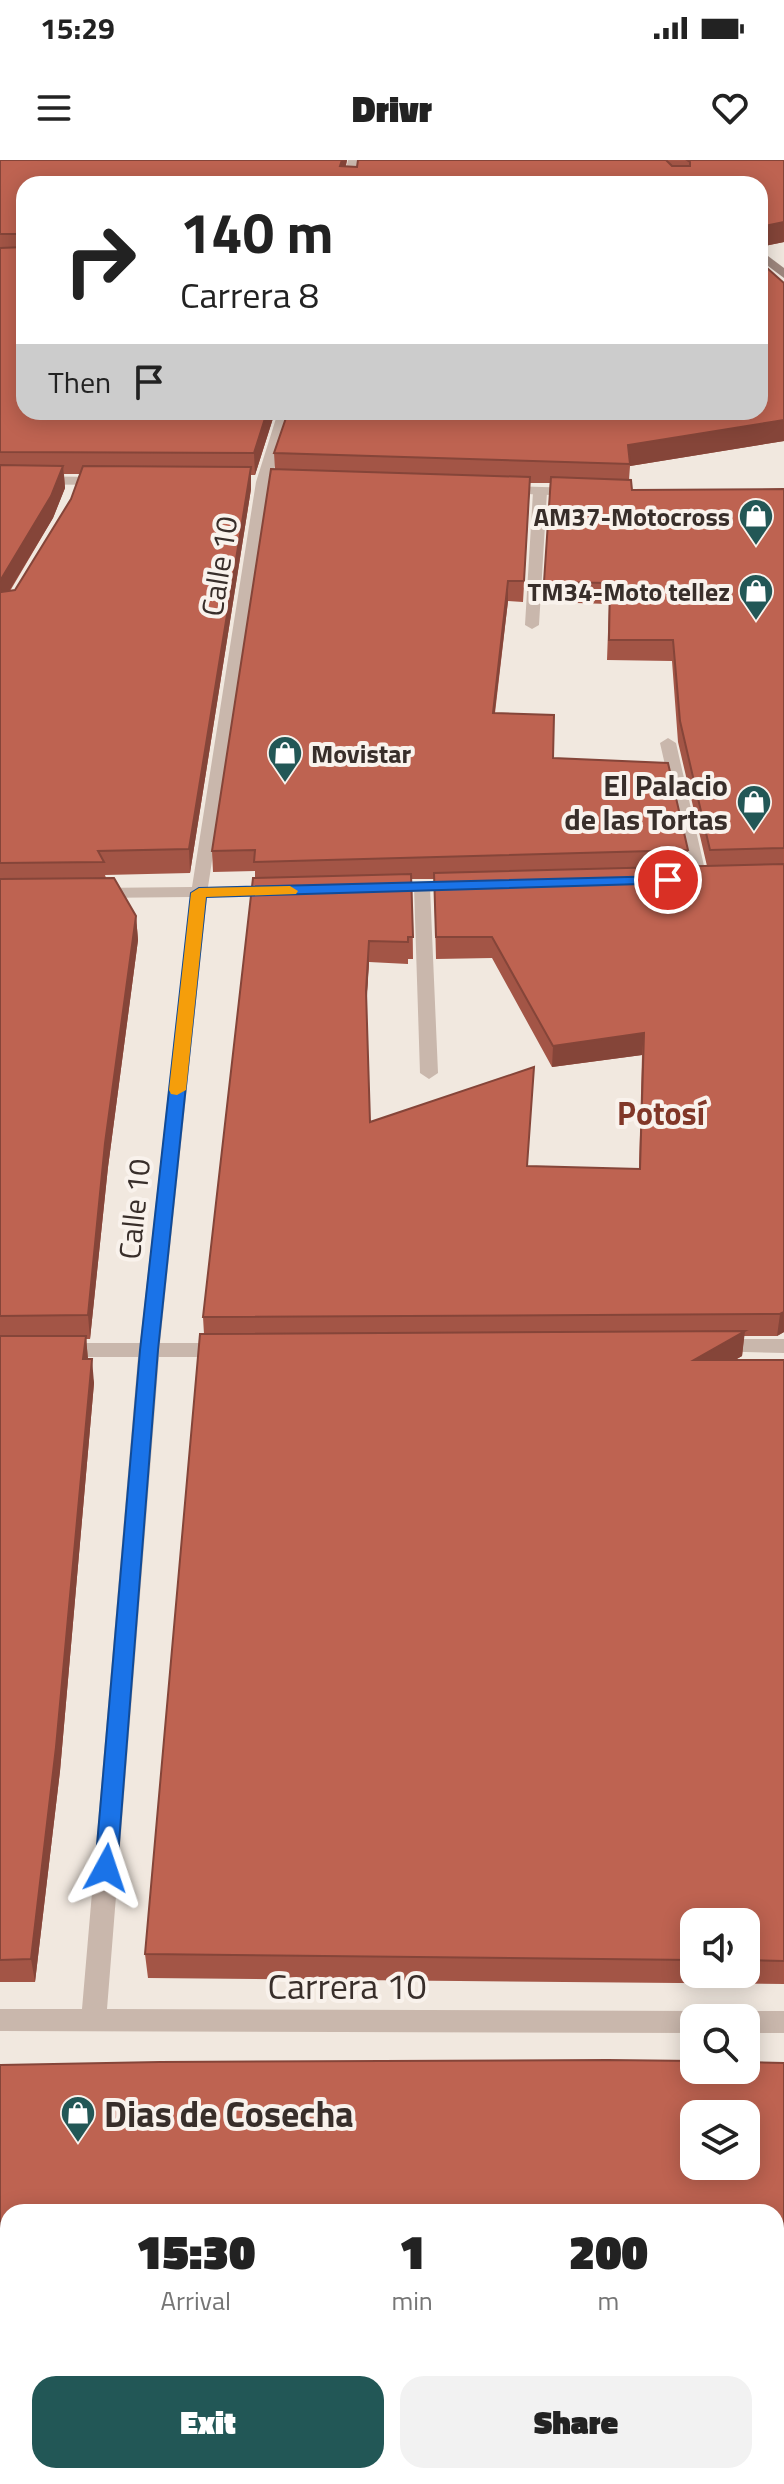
<!DOCTYPE html>
<html lang="en">
<head>
<meta charset="utf-8">
<style>
	body { margin:0; font-family:"Titillium Web",sans-serif; background:#f2f2f2; color:#222; height:100vh; display:flex; flex-direction:column; font-size:30px; white-space:nowrap }
	* { box-sizing:border-box; margin:0 }
	p { font-size:26px; color:#767676 }
	.icon { flex:none; width:44px; height:44px; fill:none; stroke:currentColor; stroke-width:2; stroke-linecap:round; stroke-linejoin:round }
	.map { position:relative; flex:1; overflow:hidden }
	.side { position:absolute; left:0px; top:2044px; width:784px; height:280px; display:flex; flex-direction:column; background:#fff; border-radius:24px 24px 0 0; box-shadow:0 4px 20px #0003 }
	.side>* { flex:none }
	.banner { position:absolute; left:16px; top:16px; width:752px; height:244px; border-radius:24px; box-shadow:0 4px 20px #0003; background:#fff; color:#222; overflow:hidden }
	.fabs { position:absolute; left:680px; top:1748px; display:grid; gap:16px }
	.fabs a { display:grid; place-items:center; width:80px; height:80px; border-radius:16px; background:#fff; box-shadow:0 4px 20px #0003; font-size:40px }
	.pin { position:absolute; display:grid; place-items:center; width:68px; height:68px; color:#fff; margin:-34px; border:4px solid #fff; border-radius:50%; box-shadow:0 2px 8px #0007 }
	.me { position:absolute; width:88px; margin:-44px; rotate:5deg; stroke-linejoin:round; filter:drop-shadow(0 0 6px #0008) }
	.turn { display:flex; align-items:center; gap:28px; height:168px; padding:0 32px; font-size:36px }
	.turn .icon { width:104px; height:104px; stroke-width:2.5 }
	.turn b { display:block; font-size:56px; line-height:68px }
	.then { display:flex; align-items:center; height:76px; padding:0 32px; background:#0003; gap:16px; font-size:30px }
	.eta { display:flex; justify-content:space-evenly; align-items:center; height:136px; text-align:center }
	.eta b { font-size:48px; font-weight:800; line-height:56px }
	.cta { display:flex; gap:16px; margin-top:auto; padding:16px 32px }
	.cta a { flex:1; height:92px; border-radius:24px; background:#225756; color:#fff; font-size:32px; font-weight:800; line-height:92px; text-align:center }
	.cta a+a { background:#f2f2f2; color:#222 }
	.status { display:flex; justify-content:space-between; align-items:center; height:56px; padding:0 40px; background:#fff; direction:ltr }
	.status svg { height:22px; fill:currentColor }
	header { display:flex; justify-content:space-between; align-items:center; height:104px; padding:0 32px; background:#fff; font-size:36px; font-weight:800 }
	.map>svg:first-child { display:block }
	.lines { fill:none; stroke-linecap:round; stroke-linejoin:round }
	.service { fill:#c9b7ac; fill-rule:evenodd }
	.minor { fill:#c9b7ac; fill-rule:evenodd }
	.secondary { fill:#9d867d; fill-rule:evenodd }
	.wall { fill:#a35546; fill-rule:evenodd }
	.shaded-wall { fill:#854539 }
	.building { fill:#be6351; stroke:#854539; stroke-width:2; fill-rule:evenodd }
	.route { fill:#1a73e8; stroke:#114b97; stroke-width:2 }
	.slow { fill:#f59e0b }
	.labels { text-anchor:middle; dominant-baseline:central; stroke-width:8; stroke-linejoin:round; paint-order:stroke }
	.far-poi-label { font-size:26px; font-weight:bold; fill:#382e2a; stroke:#f9f2ec; text-anchor:end }
	.street-label { font-size:30px; fill:#382e2a; stroke:#f9f2ec }
	.poi-label { font-size:30px; font-weight:bold; fill:#382e2a; stroke:#f9f2ec; text-anchor:end }
	.neighbourhood-label { font-size:32px; font-weight:bold; fill:#813728; stroke:#f9f2ec }
	.near-street-label { font-size:36px; fill:#382e2a; stroke:#f9f2ec }
	.near-poi-label { font-size:36px; font-weight:bold; fill:#382e2a; stroke:#f9f2ec; text-anchor:start }
</style>
</head>
<body>
<div class="status"><b>15:29</b><svg viewBox="0 0 49 12"><path d="M0 12V9h3v3zM5 12V6h3v6zM10 12V3h3v9zM15 12V0h3v12zM26 1h20v11H26zM47 4h2v5h-2z"/></svg></div>
<header><svg class="icon" aria-label="menu" viewBox="0 0 24 24"><path d="M4 6h16M4 12h16M4 18h16"/></svg>Drivr<svg class="icon" aria-label="heart" viewBox="0 0 24 24"><path d="M12 20l-8-8c-3-5 5-10 8-4 3-6 11-1 8 4z"/></svg></header>
<div class="map">
<svg width="784" height="2324" viewBox="0 0 784 2324">
	<rect width="100%" height="100%" fill="#f1e8df"/>
	<g class="lines">
		<path class="service" d="M540,328L547,332L539,465L532,469L525,465L533,332Z
			M668,578L676,583L707,719L699,724L691,719L660,583Z
			M422,722L430,727L438,913L429,919L420,913L414,727Z"/>
		<path class="minor" d="M348,0H360L355,24H343Z
			M278,252H292L270,322L208,727L276,726L284,731L276,736L207,737L160,1183H224L231,1185L234,1190L231,1195L224,1197H159L107,1849L694,1851L705,1858H694V1873L0,1871V1849H82L138,1197H60L53,1195L50,1190L53,1185L60,1183H140L190,737L96,738L88,733L96,728L192,727L256,322Z
			M0,316L104,317L111,321L104,325L0,324Z
			M504,326L576,328L583,332L576,336L499,333L497,330Z
			M460,721L466,722L468,726L466,730L384,733L376,728L384,723Z
			M716,1179H784V1193L709,1191L706,1186L709,1181Z
			M746,1851H784V1873H746V1858H735Z"/>
		<path class="secondary" d="M760,90L784,108V118L760,100Z"/>
	</g>
	<path class="wall" d="M0,0H347L346,6L357,7L358,0H784V82L760,87V24H24V252H275L255,315H251V329L190,713L105,715L106,718L136,756L138,780L108,1007L90,1179H86L88,1199L94,1223L60,1611L35,1822H0ZM64,314H80L71,339L15,430L10,431L53,358L65,328Z
		M784,123V281L630,306L629,320L632,330L784,329V1172L777,1176H744L742,1196L735,1200H784V1824L148,1818L145,1794L204,1174L203,1157L255,718V711L213,712L212,691L275,309L274,293ZM530,323H550L543,442L609,444L607,500L672,501L678,582L707,706H687L688,690L553,598L495,553L508,441L523,442ZM412,719H434L436,799L492,798L552,907L642,895L639,1009L527,1006L370,962L366,847L369,802L408,804V799H413ZM694,1762H746V1814H694Z"/>
	<path class="shaded-wall" d="M342,0H347L341,24L340,6Z
		M784,62V82L760,87V67Z
		M267,252H275L255,315L254,293Z
		M784,260V281L630,306L628,285Z
		M63,306L65,328L53,358L0,446V421Z
		M251,307V329L190,713L189,689Z
		M508,421V441L492,574L493,553Z
		M136,756L138,780L108,1007L90,1179L88,1155L105,983Z
		M369,781V802L366,853V831Z
		M644,873L642,895L552,907L553,886Z
		M784,1152V1172L777,1176L780,1154Z
		M745,1171L742,1196L691,1225L694,1200Z
		M86,1176L88,1200L83,1199Z
		M92,1199L94,1223L60,1611L35,1822L31,1799Z"/>
	<path class="building" d="M0,0H342L340,6L357,7L358,0H666L672,6H690V2L687,0H784V62L760,67V24H24V76L22,74H0Z
		M24,87V252H267L254,293L0,292V88Z
		M760,107L767,108L784,123V260L628,285L630,304L274,293L288,252H760Z
		M0,305L63,306L51,336L0,421Z
		M83,306L251,307L189,689L98,691L104,702L0,703V428L2,432L15,430L71,339Z
		M271,309L530,317L524,421H508L493,553L554,555L553,598L668,603L688,690L254,702L255,690L212,691Z
		M551,317L631,320L632,330L784,329V688L710,690L680,561L673,480H609L610,423L544,422Z
		M784,704V1152L780,1154L203,1157L253,718L411,714L413,777H408V782L369,781L366,831L370,962L534,907L527,1006L640,1009L644,873L553,886L492,777H436L434,713Z
		M114,718L136,756L105,983L88,1155L0,1156V719Z
		M745,1171L694,1200H784V1801L746,1800V1762H694V1800L145,1794L200,1174Z
		M0,1176H86L83,1199H92L56,1587L31,1799L0,1800Z
		M608,1900L694,1901V1910H746V1902L784,1903V2324H0V1905L160,1902ZM694,1954H746V2006H694ZM8,2052H776V2316H8Z"/>
	<path class="route" d="M668,716L674,717V723L206,737L158,1190L117,1708L114,1715L106,1717L98,1715L95,1708L140,1190L191,733L199,728Z"/>
	<path class="slow" d="M290,726L298,731L296,734L206,737L186,930L177,935L171,934L169,930L191,733L199,728Z"/>
	<defs>
		<symbol id="shop-pin" viewBox="-11 -11 22 30"><path d="M0 17L-7.5 6A9.5 9.5 0 1 1 7.5 6Z" fill="#225756" stroke="#f9f2ec"/><path d="M-5-2.5h2.3a2.7 3.5 0 0 1 5.4 0H5L5.5 6h-11ZM-1.5-2.5h3a1.5 2.3 0 0 0-3 0Z" fill="#fff"/></symbol>
	</defs>
	<g fill-rule="evenodd">
		<use href="#shop-pin" x="736" y="336" width="40" height="54"/>
		<use href="#shop-pin" x="736" y="411" width="40" height="54"/>
		<use href="#shop-pin" x="265" y="573" width="40" height="54"/>
		<use href="#shop-pin" x="734" y="622" width="40" height="54"/>
		<use href="#shop-pin" x="58" y="1933" width="40" height="54"/>
	</g>
	<g class="labels">
		<g class="far-poi-label">
			<text x="730" y="356">AM37-Motocross</text>
			<text x="730" y="431">TM34-Moto tellez</text>
			<text x="311" y="593" text-anchor="start">Movistar</text>
		</g>
		<g class="street-label">
			<text transform="translate(219 406) rotate(-81)">Calle 10</text>
			<text transform="translate(134 1049) rotate(-84)">Calle 10</text>
		</g>
		<g class="poi-label">
			<text x="728" y="625">El Palacio<tspan x="728" dy="34">de las Tortas</tspan></text>
		</g>
		<g class="neighbourhood-label">
			<text x="661" y="953">Potosí</text>
		</g>
		<g class="near-street-label">
			<text x="347" y="1825">Carrera 10</text>
		</g>
		<g class="near-poi-label">
			<text x="104" y="1953">Dias de Cosecha</text>
		</g>
	</g>
</svg>
<div class="fabs">
<a><svg class="icon" aria-label="sound" viewBox="0 0 24 24"><path d="M4 9h4l5-4v14l-5-4H4zM17 9q2 3 0 6"/></svg></a>
<a><svg class="icon" aria-label="search" viewBox="0 0 24 24"><circle cx="10" cy="10" r="6"/><path d="M15 15l6 6"/></svg></a>
<a><svg class="icon" aria-label="layers" viewBox="0 0 24 24"><path d="M12 4l9 5-9 5-9-5zM3 14l9 5 9-5"/></svg></a>
</div>
<div class="pin" style="left:668px;top:720px;background:#d93025"><svg class="icon" aria-label="arrive" viewBox="0 0 24 24"><path d="M6 21V4h12l-3 4 3 4H6"/></svg></div>
<svg class="me" style="left:106px;top:1708px" viewBox="-20 -20 40 40"><path d="M0-17L14 15 0 8-14 15z" fill="#1a73e8" stroke="#fff" stroke-width="4"/></svg>
<div class="banner">
<div class="turn"><svg class="icon" aria-label="right" viewBox="0 0 24 24"><path d="M7 20v-9h11M14 6l5 5-5 5"/></svg><div><b>140 m</b>Carrera 8</div></div>
<div class="then">Then<svg class="icon" aria-label="arrive" viewBox="0 0 24 24"><path d="M6 21V4h12l-3 4 3 4H6"/></svg></div>
</div>
<section class="side">
<div class="eta">
<div><b>15:30</b><p>Arrival</p></div>
<div><b>1</b><p>min</p></div>
<div><b>200</b><p>m</p></div>
</div>
<div class="cta"><a>Exit</a><a>Share</a></div>
</section>
</div>
</body>
</html>
